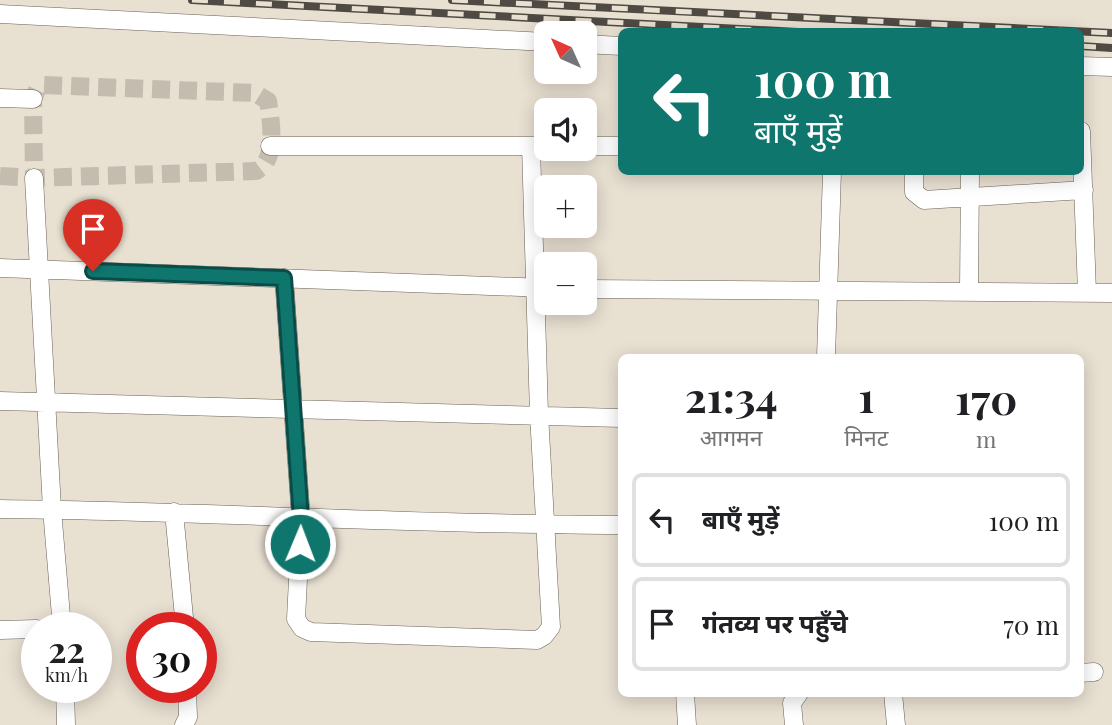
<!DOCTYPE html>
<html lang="hi">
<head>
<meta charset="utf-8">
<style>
	body { margin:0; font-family:"Playfair Display","Noto Sans Devanagari",serif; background:#f6f6f6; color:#202124; height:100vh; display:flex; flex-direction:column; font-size:26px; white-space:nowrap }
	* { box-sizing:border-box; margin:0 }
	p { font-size:23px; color:#757577 }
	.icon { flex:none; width:38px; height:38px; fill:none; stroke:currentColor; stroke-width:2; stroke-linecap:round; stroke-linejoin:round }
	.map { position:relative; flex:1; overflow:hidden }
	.drawer { position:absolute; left:618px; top:354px; width:466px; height:343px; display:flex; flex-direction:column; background:#fff; border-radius:10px; box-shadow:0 4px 18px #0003 }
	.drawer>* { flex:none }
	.hud { position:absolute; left:618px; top:28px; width:466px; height:147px; border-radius:10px; box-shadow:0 4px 18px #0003; background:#0f766e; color:#fff; overflow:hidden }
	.needle { width:46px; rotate:315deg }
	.buttons { position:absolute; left:534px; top:21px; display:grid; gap:14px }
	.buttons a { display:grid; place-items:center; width:63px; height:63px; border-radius:10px; background:#fff; box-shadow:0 4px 18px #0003; font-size:35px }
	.speed { position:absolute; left:21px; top:612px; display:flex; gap:14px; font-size:35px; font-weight:700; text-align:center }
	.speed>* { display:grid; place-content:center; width:91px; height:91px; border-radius:50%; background:#fff; box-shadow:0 4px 18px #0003; line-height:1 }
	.speed small { font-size:18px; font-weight:400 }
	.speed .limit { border:10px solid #d22; background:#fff; color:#111 }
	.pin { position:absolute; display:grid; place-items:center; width:60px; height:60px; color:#fff; margin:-72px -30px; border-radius:50% 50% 50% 0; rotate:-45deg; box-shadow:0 0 7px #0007 }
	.pin .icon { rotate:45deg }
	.me { position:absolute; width:77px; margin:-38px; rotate:1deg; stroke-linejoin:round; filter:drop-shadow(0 0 5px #0008) }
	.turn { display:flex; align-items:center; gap:24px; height:147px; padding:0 21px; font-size:32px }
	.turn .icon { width:91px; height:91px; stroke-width:2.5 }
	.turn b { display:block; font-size:49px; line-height:60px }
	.eta { display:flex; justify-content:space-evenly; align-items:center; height:119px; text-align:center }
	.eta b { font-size:42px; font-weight:700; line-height:49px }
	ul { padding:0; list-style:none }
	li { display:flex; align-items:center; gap:21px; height:94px; margin:0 14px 10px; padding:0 7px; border:4px solid #e0e0e0; border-radius:10px }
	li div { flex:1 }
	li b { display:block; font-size:26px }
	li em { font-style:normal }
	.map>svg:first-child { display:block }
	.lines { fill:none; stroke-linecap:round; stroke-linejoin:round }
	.street-tunnel { stroke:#c3bcaf; stroke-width:18; stroke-dasharray:18 9; stroke-linecap:butt }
	.street-casing { stroke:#696155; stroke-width:19 }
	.street { stroke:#fff; stroke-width:18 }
	.rail-casing { stroke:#4f4a43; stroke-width:8 }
	.rail { stroke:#e8e0d1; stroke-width:5; stroke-dasharray:16; stroke-linecap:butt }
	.route-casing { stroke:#0a4d48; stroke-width:18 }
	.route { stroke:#0f766e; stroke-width:12 }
</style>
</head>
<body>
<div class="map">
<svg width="1112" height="725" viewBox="0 0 1112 725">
	<rect width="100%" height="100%" fill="#e8e0d1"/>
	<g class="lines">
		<path class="street-tunnel" d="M0,176L34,178L256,171C278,161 271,121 268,101L255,93L44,85L38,88L33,99L34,178"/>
		<defs>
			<path id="street" d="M0,14L546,42
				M584,44L621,46
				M1080,66L1112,67
				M0,98L33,99
				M1081,131L1087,292
				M270,146H546
				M584,146H621
				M914,172V192L924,200L1084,190
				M34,178L52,509L62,628
				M0,268L546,288
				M284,278L301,519L296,619L302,628L311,632L537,640L544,636L551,627L539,414L531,146
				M584,289L1112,293
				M969,291L970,172
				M826,357L832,172
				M0,401L621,418
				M0,509C207,511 414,525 621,525
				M174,512L185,628
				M0,630L37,629
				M1080,673L1094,672
				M65,688L66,725
				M685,693L687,725
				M893,693L896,725
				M184,725L188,717L187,688
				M794,725L792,703L799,693"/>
		</defs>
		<use href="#street" class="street-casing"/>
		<use href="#street" class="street"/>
		<defs>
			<path id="rail" d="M192,0L798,32
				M452,0L1112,33
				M1080,46L1112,48"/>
		</defs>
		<use href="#rail" class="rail-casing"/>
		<use href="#rail" class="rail"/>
	</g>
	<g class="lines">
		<defs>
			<path id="route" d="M93,271L284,278L301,519L300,544"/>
		</defs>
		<use href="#route" class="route-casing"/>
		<use href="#route" class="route"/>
	</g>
</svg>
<div class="buttons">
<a><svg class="needle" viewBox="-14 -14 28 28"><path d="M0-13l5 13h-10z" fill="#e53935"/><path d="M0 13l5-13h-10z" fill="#757577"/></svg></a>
<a><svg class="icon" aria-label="sound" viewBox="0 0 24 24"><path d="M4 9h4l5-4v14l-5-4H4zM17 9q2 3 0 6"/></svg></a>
<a>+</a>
<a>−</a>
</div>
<div class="speed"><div>22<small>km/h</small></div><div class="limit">30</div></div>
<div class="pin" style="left:93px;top:271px;background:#d93025"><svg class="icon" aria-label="arrive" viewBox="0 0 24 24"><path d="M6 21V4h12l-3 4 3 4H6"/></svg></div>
<svg class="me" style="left:300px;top:544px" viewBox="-20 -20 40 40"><circle r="17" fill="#0f766e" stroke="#fff" stroke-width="3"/><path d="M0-11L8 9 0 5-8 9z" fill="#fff"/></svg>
<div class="hud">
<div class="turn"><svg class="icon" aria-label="left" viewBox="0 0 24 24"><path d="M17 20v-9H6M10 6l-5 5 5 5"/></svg><div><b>100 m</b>बाएँ मुड़ें</div></div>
</div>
<section class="drawer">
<div class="eta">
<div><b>21:34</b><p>आगमन</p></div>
<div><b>1</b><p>मिनट</p></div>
<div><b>170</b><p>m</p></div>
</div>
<ul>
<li><svg class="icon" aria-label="left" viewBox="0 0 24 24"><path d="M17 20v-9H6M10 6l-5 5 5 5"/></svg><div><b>बाएँ मुड़ें</b></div><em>100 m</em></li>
<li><svg class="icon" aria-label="arrive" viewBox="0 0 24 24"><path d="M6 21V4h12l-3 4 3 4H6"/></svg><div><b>गंतव्य पर पहुँचे</b></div><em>70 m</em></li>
</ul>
</section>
</div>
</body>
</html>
